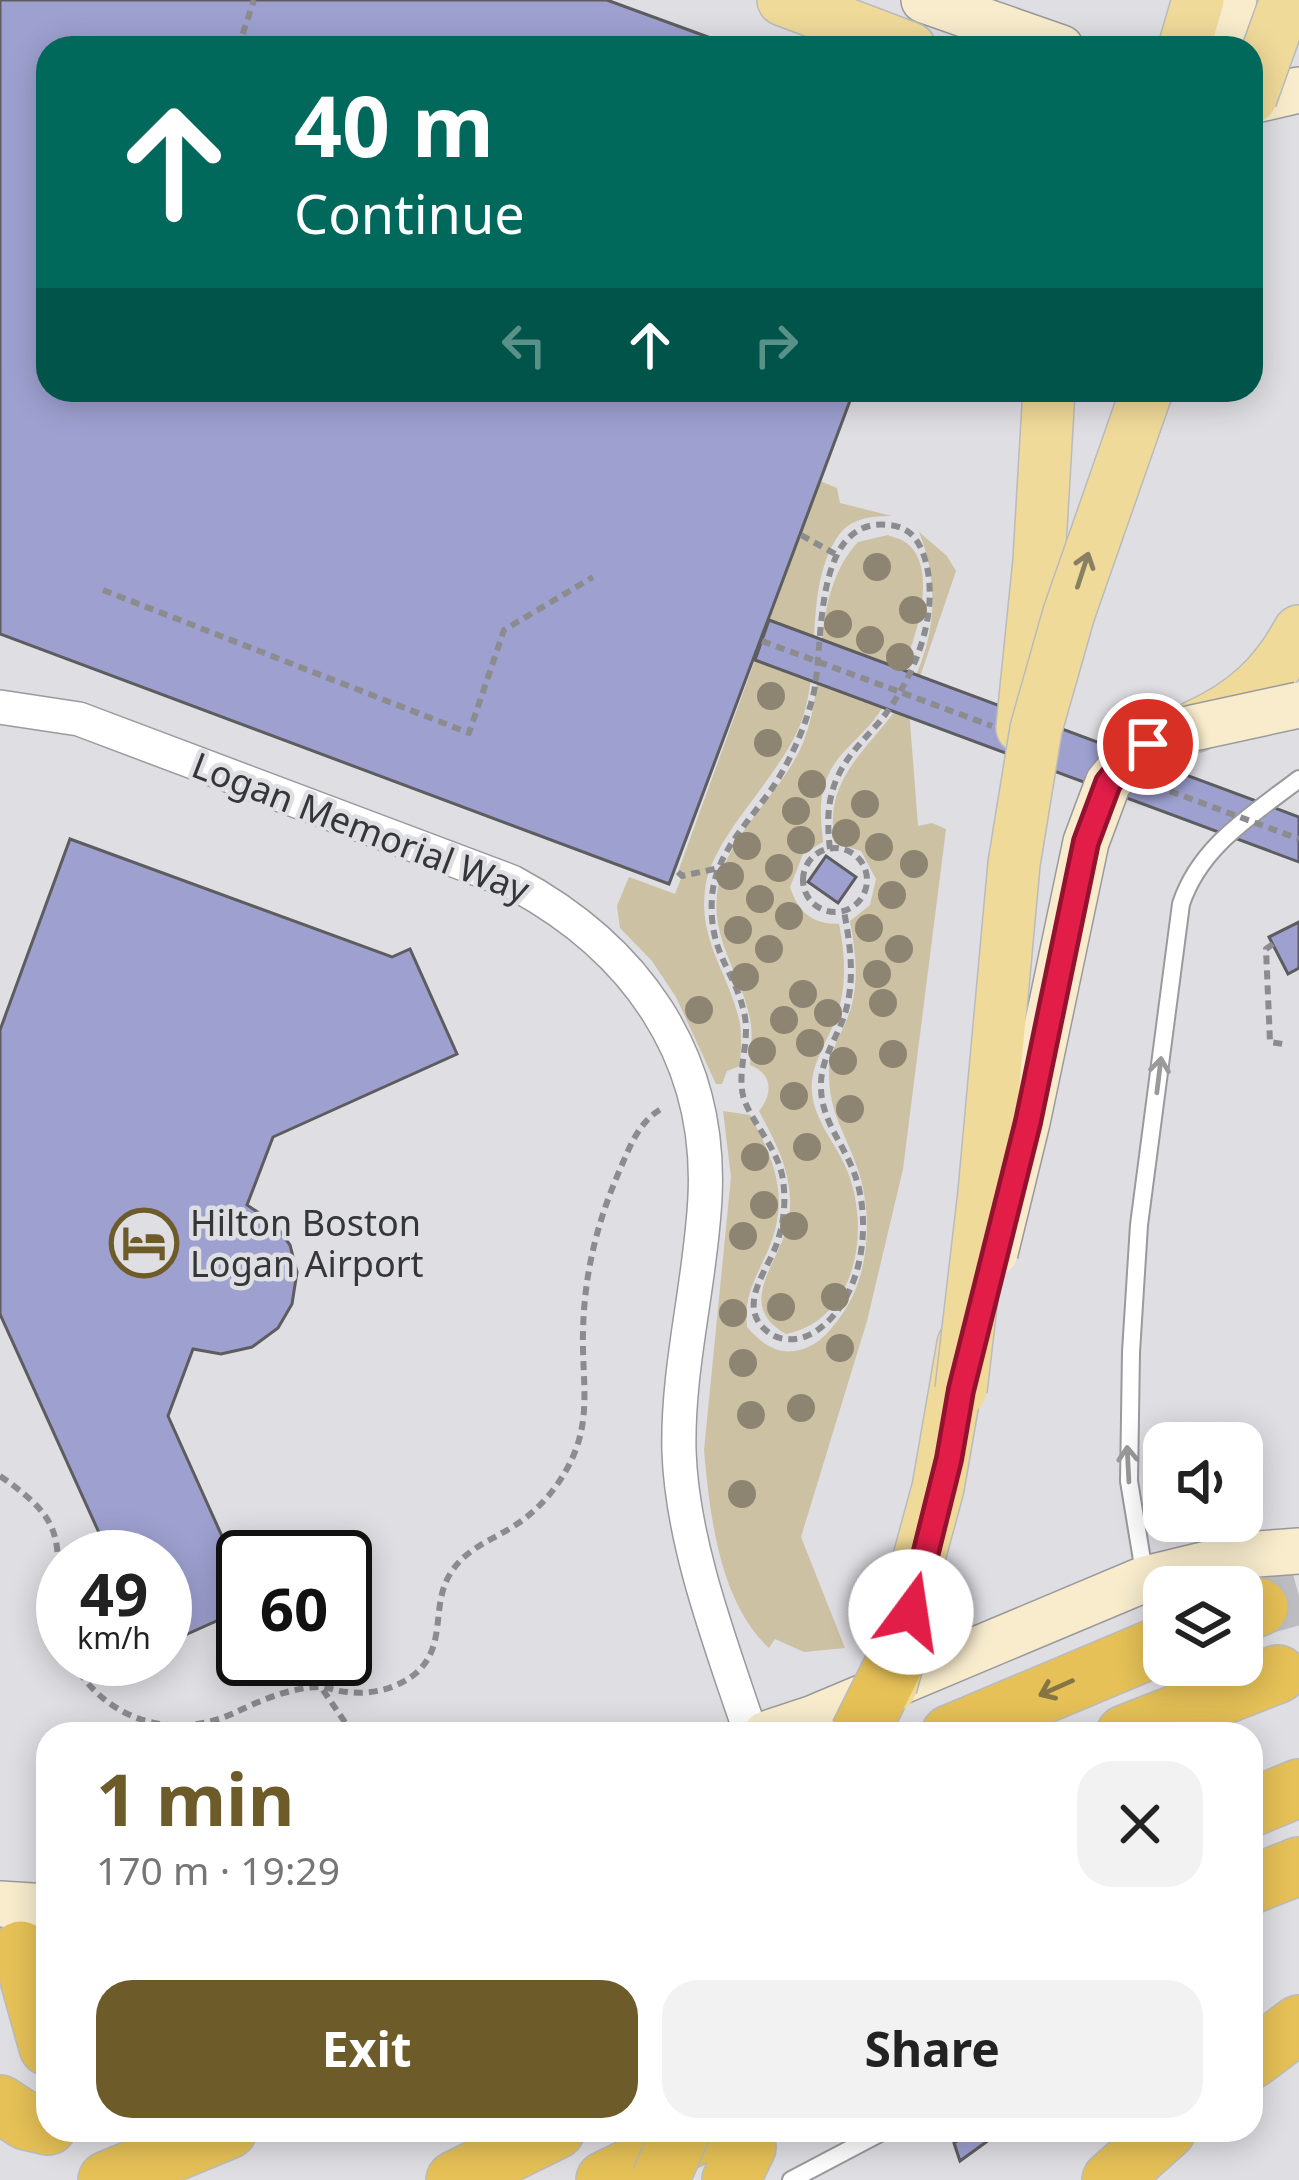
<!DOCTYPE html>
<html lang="en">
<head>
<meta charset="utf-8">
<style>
	body { margin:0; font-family:"Noto Sans",sans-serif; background:#f2f2f2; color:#222; height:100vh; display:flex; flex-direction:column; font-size:45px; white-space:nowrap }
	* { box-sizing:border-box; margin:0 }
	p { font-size:39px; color:#767676 }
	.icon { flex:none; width:66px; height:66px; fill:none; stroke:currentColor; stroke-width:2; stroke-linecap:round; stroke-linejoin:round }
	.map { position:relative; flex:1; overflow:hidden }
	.details { position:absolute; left:36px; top:1722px; width:1227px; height:420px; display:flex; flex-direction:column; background:#fff; border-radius:36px; box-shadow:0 6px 30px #0003 }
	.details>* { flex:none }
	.top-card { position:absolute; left:36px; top:36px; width:1227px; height:366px; border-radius:36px; box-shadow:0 6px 30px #0003; background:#00695c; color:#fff; overflow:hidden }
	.tools { position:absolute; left:1143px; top:1422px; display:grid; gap:24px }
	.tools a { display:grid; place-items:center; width:120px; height:120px; border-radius:24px; background:#fff; box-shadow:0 6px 30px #0003; font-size:60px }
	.speed { position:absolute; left:36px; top:1530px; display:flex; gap:24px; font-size:60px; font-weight:700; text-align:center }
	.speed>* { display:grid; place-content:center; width:156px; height:156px; border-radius:50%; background:#fff; box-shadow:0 6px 30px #0003; line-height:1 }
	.speed small { font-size:30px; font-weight:400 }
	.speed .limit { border:6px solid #111; border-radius:18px; background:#fff; color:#111 }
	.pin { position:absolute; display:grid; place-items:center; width:102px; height:102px; color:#fff; margin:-51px; border:6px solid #fff; border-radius:50%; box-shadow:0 3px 12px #0007 }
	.me { position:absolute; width:132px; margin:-66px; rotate:14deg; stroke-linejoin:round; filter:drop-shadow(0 0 9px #0008) }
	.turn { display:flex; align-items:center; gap:42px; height:252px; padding:0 60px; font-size:54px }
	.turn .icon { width:156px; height:156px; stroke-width:2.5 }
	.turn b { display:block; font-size:84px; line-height:102px }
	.lanes { display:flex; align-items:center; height:114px; padding:0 60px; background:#0003; justify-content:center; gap:60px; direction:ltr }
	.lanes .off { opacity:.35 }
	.round { display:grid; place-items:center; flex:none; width:126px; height:126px; border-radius:36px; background:#f2f2f2 }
	.summary { display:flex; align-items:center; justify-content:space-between; height:204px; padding:0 60px }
	h1 { font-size:72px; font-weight:700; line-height:90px; color:#6d5c2a }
	.action { display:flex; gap:24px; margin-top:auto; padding:24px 60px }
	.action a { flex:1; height:138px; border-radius:36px; background:#6d5c2a; color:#fff; font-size:48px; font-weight:700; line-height:138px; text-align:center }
	.action a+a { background:#f2f2f2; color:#222 }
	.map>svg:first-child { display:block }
	.green { fill:#ccc1a3 }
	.building { fill:#9ea0d0; stroke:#5d5d60; stroke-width:3 }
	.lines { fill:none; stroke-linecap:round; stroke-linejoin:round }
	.motorway-tunnel { stroke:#bcbcc1; stroke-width:57; stroke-dasharray:57 28; stroke-linecap:butt }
	.service-casing { stroke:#9a9a9e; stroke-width:20 }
	.minor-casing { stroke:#9a9a9e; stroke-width:36 }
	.secondary-casing { stroke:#9a9a9e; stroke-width:48 }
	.primary-casing { stroke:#babbbb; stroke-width:54 }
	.motorway-casing { stroke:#babbbb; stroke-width:60 }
	.path { stroke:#8c8c8f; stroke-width:6; stroke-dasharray:9 6; stroke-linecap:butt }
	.service { stroke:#fff; stroke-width:16 }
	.minor { stroke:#fff; stroke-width:33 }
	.secondary { stroke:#f8eccd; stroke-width:45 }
	.primary { stroke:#f0da9a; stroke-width:51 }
	.motorway { stroke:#e6c157; stroke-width:57 }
	.secondary-bridge-casing { stroke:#9a9a9e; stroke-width:48; stroke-linecap:butt }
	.primary-bridge-casing { stroke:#babbbb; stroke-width:54; stroke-linecap:butt }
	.motorway-bridge-casing { stroke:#babbbb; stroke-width:60; stroke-linecap:butt }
	.path-bridge { stroke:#8c8c8f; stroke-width:6; stroke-dasharray:9 6; stroke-linecap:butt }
	.secondary-bridge { stroke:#f8eccd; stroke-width:45 }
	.primary-bridge { stroke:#f0da9a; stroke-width:51 }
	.motorway-bridge { stroke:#e6c157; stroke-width:57 }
	.tree { fill:#8d8572 }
	.oneway { stroke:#898064 }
	.oneway2 { stroke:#9a9a9b }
	.oneway3 { stroke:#857545 }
	.route-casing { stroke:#92132f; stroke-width:30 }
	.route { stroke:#e11d48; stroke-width:21 }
	.labels { text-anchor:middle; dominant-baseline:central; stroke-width:9; stroke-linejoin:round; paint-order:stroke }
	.street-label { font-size:36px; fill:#353637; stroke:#dedee3 }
	.poi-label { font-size:36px; fill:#353637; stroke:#dedee3; text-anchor:start }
</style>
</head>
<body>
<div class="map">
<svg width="1299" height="2180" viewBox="0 0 1299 2180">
	<rect width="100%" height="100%" fill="#dedee3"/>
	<path class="green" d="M820,481L837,488L840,503L892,516C870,516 849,518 836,539C804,592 822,660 803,717C783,777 711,834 705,890C699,938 725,969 737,1012C743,1030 741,1047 740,1066L727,1071L722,1084H716L676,997L652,961L620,928L617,906L629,877L675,894L682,876L678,872Z
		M919,532L947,556L956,571L909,709L918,826L932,823L946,829L903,1169L867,1321L801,1537L845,1648L804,1652L775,1639L769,1648C719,1601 710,1515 704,1450L731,1177L723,1111L750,1115C777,1165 791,1202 765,1257C753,1283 744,1298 747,1327C762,1344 779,1357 803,1349C822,1343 832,1328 843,1313C870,1274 873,1214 858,1170C846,1133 829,1115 829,1073C828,1050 847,1027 852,1004C859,977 855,948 850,921L870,905L876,879L861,851L835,843C823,782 863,754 895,711C933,659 944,593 919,532Z
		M888,535C894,538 900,538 905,542C950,572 900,690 873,721C857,741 837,753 827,778C818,799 821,820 823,842L803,854L790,887C798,912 812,924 839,924C845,954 847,985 837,1015C829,1040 809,1065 812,1093C815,1122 835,1142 846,1168C872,1227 857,1320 786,1334C729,1302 789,1256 790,1209C792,1172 776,1143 759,1111C773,1094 773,1074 750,1065C751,1049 753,1034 750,1019C742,976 712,942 717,895C723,836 781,796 803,743C830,678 808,597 858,542Z"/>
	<path class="building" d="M0,0H607L738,48H48V390H854L669,884L0,634Z
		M769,620L1299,817V862L755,660Z
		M70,839L392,957L410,949L457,1054L273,1137L247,1205L274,1223L290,1245L297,1272L292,1304L278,1328L252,1347L221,1354L193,1349L168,1416L243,1583V1609L165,1644V1557H110L0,1314V1030Z
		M826,856L856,877L838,903L808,882Z
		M1299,922V968L1288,974L1269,937Z
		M973,2130L1000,2132L960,2161L954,2143Z"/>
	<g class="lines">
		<path class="motorway-tunnel" d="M1259,1607L1299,1596"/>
		<defs>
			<path id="service" d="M1145,1578L1129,1481L1131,1352L1139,1225L1181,904C1200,846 1252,815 1299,779
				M791,2180L886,2130"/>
			<path id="minor" d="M0,707L79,719L512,882C634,947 712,1054 705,1197C701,1282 677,1366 679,1451C682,1544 722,1647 751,1734"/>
			<path id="secondary" d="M924,0L1061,48
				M1216,48L1234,0
				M1251,101L1299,90
				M766,1734L814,1718L1145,1579L1244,1555L1299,1551
				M0,1904L48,1907"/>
			<path id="primary" d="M783,0L910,48
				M1184,48L1198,0
				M1196,726C1243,705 1274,677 1299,631
				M1022,728L1039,561L1049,390
				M904,1613L938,1488L963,1344"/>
			<path id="motorway" d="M1242,1614L1259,1607
				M950,1734L1164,1644
				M1125,1734L1278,1674
				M1251,1808L1299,1788
				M1251,1885L1299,1866
				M21,1950L48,2047
				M1251,2060L1299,2024
				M0,2104L26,2121L48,2126
				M107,2180L228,2130
				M455,2180L556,2130
				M605,2180L704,2132
				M731,2180L747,2147
				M1111,2180L1167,2130"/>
		</defs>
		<use href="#service" class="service-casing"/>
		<use href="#minor" class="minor-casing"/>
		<use href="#secondary" class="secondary-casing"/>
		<use href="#primary" class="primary-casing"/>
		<use href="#motorway" class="motorway-casing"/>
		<path class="path" d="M238,48L254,0
			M117,399L121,390
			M801,535L837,555
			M103,590L469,733L504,630L593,577
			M803 880a32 32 0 1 1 64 0a32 32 0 1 1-64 0Z
			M830,849C827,824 827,801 837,778C847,755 865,739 881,720C914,678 941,613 925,559C919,540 910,527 889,525C810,516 825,649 813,696C805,728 791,759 773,787C750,821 715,853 712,897C708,955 736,970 745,1017C749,1042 739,1066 742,1090C745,1117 778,1145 783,1180C786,1202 784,1222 777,1243C768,1270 735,1307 768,1332C783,1344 805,1340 819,1329C864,1296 873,1219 853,1170C842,1142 821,1119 821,1087C820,1058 839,1036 846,1010C855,977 850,944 844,911
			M678,872L682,876L719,868
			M1273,944L1266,949L1270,1042L1283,1044
			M0,1476C73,1526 52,1540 63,1618
			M71,1659C104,1719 170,1742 234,1713C259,1701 291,1687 320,1687C329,1687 338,1692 347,1692C371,1695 396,1689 415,1674C448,1646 430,1607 450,1574C465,1549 490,1541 514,1526C546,1506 573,1469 581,1432C588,1400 582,1365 583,1333C584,1276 596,1226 618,1174C629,1149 638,1121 663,1108
			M323,1690L353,1734"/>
		<use href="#service" class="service"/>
		<use href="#minor" class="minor"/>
		<use href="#secondary" class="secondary"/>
		<use href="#primary" class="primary"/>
		<use href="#motorway" class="motorway"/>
		<defs>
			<path id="secondary-bridge" d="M995,1253L1027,1122L1086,842L1108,783L1126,761L1170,733L1299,705"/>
			<path id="primary-bridge" d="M1251,98L1286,0
				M961,1390L984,1193L1014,864L1036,729L1069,613L1147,390
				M891,1687L921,1574"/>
			<path id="motorway-bridge" d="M859,1734L901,1650
				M660,2180L682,2130"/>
		</defs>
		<use href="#secondary-bridge" class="secondary-bridge-casing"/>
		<use href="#primary-bridge" class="primary-bridge-casing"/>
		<use href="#motorway-bridge" class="motorway-bridge-casing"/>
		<path class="path-bridge" d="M762,641L992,726
			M1156,786L1299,839"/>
		<use href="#secondary-bridge" class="secondary-bridge"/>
		<use href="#primary-bridge" class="primary-bridge"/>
		<use href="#motorway-bridge" class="motorway-bridge"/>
	</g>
	<g class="tree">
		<circle cx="877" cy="567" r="14"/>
		<circle cx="913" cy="610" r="14"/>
		<circle cx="838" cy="624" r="14"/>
		<circle cx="870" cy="640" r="14"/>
		<circle cx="900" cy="657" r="14"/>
		<circle cx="771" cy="696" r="14"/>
		<circle cx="768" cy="743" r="14"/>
		<circle cx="812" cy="784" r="14"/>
		<circle cx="865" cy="804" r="14"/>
		<circle cx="796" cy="811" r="14"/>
		<circle cx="846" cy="833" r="14"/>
		<circle cx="801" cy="840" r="14"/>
		<circle cx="747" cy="846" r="14"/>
		<circle cx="879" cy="847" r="14"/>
		<circle cx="914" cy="864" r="14"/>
		<circle cx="779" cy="868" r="14"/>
		<circle cx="730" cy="876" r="14"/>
		<circle cx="892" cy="895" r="14"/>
		<circle cx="760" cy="899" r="14"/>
		<circle cx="789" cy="916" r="14"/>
		<circle cx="869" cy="928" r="14"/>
		<circle cx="738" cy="930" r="14"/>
		<circle cx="769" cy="949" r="14"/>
		<circle cx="899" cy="949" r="14"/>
		<circle cx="877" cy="974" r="14"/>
		<circle cx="745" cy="977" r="14"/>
		<circle cx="803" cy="994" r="14"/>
		<circle cx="883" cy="1003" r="14"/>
		<circle cx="699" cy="1010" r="14"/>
		<circle cx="828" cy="1013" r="14"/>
		<circle cx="784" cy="1020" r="14"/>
		<circle cx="810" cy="1043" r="14"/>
		<circle cx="762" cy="1051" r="14"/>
		<circle cx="893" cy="1054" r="14"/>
		<circle cx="843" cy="1061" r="14"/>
		<circle cx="794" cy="1096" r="14"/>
		<circle cx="850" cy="1109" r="14"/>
		<circle cx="807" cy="1147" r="14"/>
		<circle cx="755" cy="1157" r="14"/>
		<circle cx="764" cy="1205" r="14"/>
		<circle cx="794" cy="1226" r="14"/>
		<circle cx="743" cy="1236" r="14"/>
		<circle cx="835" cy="1297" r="14"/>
		<circle cx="781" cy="1307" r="14"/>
		<circle cx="733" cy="1313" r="14"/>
		<circle cx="840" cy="1348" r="14"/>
		<circle cx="743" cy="1363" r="14"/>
		<circle cx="801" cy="1408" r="14"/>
		<circle cx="751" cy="1415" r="14"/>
		<circle cx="742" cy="1494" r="14"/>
	</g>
	<defs><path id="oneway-shaft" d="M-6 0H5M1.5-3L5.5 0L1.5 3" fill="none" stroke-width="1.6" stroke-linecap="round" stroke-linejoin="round" transform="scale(3)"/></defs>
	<use class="oneway" href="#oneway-shaft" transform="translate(1083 570) rotate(-72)"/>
	<g class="oneway2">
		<use href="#oneway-shaft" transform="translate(1159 1075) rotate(-83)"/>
		<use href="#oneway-shaft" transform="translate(1128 1464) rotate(-93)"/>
	</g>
	<use class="oneway3" href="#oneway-shaft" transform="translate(1056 1688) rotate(156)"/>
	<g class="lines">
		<defs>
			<path id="route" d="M911,1612L949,1459L961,1390L1028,1122L1086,842L1108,783L1126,761L1148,744"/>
		</defs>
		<use href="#route" class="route-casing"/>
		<use href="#route" class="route"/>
	</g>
	<defs>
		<symbol id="hotel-ring" viewBox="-11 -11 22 22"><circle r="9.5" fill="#dedee3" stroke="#6d5c2a" stroke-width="1.5"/><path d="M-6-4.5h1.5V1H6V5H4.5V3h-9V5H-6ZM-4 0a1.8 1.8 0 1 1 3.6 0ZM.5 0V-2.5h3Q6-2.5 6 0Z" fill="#6d5c2a"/></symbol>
	</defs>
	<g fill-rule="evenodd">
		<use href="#hotel-ring" x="106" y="1205" width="76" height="76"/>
	</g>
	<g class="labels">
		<g class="street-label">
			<text transform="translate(361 827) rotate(21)">Logan Memorial Way</text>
		</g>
		<g class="poi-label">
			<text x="190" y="1222">Hilton Boston<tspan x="190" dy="41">Logan Airport</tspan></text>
		</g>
	</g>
</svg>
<div class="tools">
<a><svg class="icon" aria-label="sound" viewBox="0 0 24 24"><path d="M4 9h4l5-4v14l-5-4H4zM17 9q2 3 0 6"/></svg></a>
<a><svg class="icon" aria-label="layers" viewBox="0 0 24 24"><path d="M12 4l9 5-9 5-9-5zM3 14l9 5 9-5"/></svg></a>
</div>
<div class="speed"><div>49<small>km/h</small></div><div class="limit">60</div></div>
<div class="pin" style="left:1148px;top:744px;background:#d93025"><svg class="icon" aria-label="arrive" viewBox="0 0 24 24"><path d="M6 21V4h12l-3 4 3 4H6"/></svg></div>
<svg class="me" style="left:911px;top:1612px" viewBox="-20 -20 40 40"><circle r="19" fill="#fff"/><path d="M0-13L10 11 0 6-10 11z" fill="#e11d48"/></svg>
<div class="top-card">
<div class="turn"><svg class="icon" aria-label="ahead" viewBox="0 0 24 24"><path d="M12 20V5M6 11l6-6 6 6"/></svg><div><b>40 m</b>Continue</div></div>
<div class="lanes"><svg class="icon off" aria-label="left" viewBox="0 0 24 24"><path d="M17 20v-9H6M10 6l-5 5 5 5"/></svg><svg class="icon" aria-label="ahead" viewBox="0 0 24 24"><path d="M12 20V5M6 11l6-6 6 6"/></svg><svg class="icon off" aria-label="right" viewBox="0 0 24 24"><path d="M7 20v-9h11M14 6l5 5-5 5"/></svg></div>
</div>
<section class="details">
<div class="summary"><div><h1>1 min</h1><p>170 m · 19:29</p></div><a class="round"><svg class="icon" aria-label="close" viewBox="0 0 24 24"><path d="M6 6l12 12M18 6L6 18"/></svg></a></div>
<div class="action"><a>Exit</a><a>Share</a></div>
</section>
</div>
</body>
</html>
